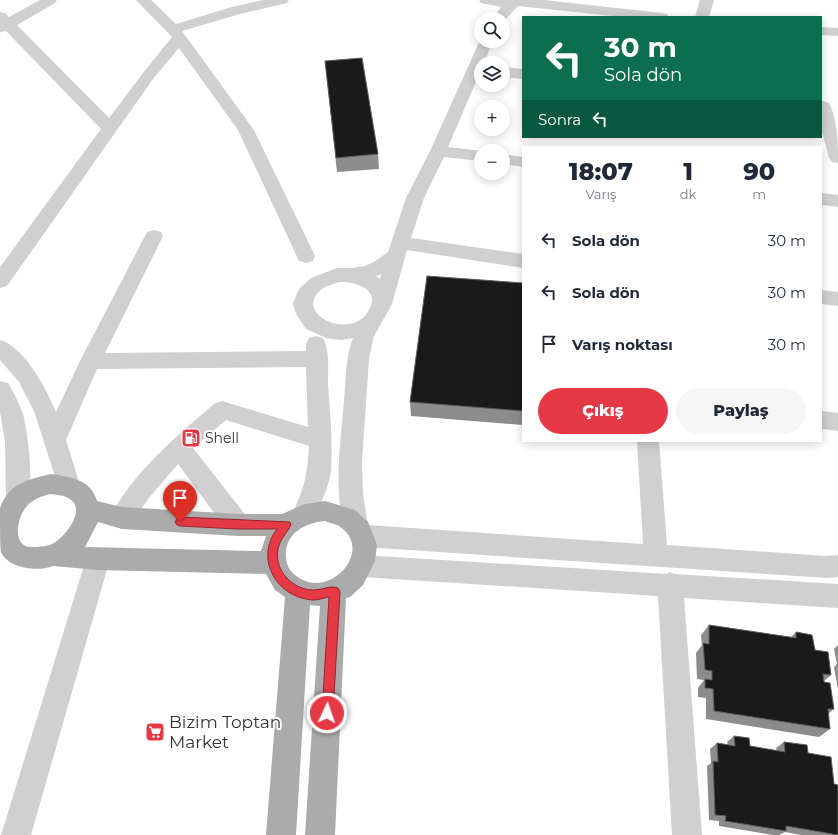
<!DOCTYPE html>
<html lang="tr">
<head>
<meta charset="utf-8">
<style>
	body { margin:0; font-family:Montserrat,sans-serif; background:#f6f6f7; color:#1f2937; height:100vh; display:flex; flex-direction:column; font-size:15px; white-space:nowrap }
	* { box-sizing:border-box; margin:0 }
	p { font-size:13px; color:#747a83 }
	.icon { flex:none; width:22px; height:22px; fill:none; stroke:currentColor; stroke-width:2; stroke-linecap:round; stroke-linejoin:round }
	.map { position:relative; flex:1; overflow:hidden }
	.side { position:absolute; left:522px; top:146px; width:300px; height:296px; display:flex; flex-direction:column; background:#fff; border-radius:0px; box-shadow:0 2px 10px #0003 }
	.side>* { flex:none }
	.banner { position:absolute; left:522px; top:16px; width:300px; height:122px; border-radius:0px; box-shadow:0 2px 10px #0003; background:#0b6e4f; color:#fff; overflow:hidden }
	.controls { position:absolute; left:474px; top:12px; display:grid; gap:8px }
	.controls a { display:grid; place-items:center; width:36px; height:36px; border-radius:50%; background:#fff; box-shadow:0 2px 10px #0003; font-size:20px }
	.pin { position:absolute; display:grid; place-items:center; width:34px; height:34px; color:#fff; margin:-41px -17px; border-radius:50% 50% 50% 0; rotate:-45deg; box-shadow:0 0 4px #0007 }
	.pin .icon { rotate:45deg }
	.me { position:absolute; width:44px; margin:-22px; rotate:3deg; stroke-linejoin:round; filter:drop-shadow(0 0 3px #0008) }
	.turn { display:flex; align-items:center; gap:14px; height:84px; padding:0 16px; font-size:18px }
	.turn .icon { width:52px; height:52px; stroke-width:2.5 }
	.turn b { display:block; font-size:28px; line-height:34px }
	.then { display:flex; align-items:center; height:38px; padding:0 16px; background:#0003; gap:8px; font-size:15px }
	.eta { display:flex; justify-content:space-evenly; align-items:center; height:68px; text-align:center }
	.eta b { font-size:24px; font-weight:800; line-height:28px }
	.button { display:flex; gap:8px; margin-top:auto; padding:8px 16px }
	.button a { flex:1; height:46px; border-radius:24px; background:#e63946; color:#fff; font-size:16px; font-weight:800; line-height:46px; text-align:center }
	.button a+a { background:#f6f6f7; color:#1f2937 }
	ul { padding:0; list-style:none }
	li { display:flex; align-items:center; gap:12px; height:52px; padding:0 16px }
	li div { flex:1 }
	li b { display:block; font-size:15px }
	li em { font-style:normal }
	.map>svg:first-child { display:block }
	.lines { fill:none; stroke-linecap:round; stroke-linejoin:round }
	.minor { fill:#d0d0d0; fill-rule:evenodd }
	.major { fill:#ababab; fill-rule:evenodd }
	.wall { fill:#8c8c8c }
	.building { fill:#1a1a1a; stroke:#5f5f5f }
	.route { fill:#e63946; stroke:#96252e }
	.labels { text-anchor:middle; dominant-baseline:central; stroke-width:4; stroke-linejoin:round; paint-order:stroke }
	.poi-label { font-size:14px; fill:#333; stroke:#fff; text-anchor:start }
	.near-poi-label { font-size:17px; fill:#333; stroke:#fff; text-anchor:start }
</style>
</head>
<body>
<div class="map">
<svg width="838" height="835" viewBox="0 0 838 835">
	<rect width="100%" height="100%" fill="#fff"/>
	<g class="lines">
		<path class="minor" d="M40,0H57L55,3L17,25L109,118L143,73L172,37L136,0H151L176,24L232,7L263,0H289L287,3L240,14L182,31L254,130L315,256L313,261L306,263L299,261L238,130L179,48L153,79L7,286L0,288V267L101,129L6,31L0,32V12L5,13L9,17Z
			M479,0H544L662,13L667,14L669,17H622L518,6L503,22V19H492L501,7L481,3Z
			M700,0H714L709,17H695Z
			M821,27L838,28V36L821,35Z
			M481,38V41H493L484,63H481V70L448,147L482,151L481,161L444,157L424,198L411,238L523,254V268L407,250L392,304L374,336L369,359L362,462L363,494L368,525L643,544L637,441H659L667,545L827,556L838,555V577L827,578L363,547L354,544L351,536L352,534L347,533C332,499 341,438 344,401C346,380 345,358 353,338L341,340L326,338L306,329L296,314L293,304L297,293L300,288L311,278L337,268H352L365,266L374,262L388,252L406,198L430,151ZM381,274L380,279L376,276ZM339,282C355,281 381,289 369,310C351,344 287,311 325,287C329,285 335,284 339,282Z
			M503,67L523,69V79L503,77Z
			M823,101L829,103C838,120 838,144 838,163L832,162L829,158L821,128V102Z
			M503,154L523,157V167L503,164Z
			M821,193L838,195V207L821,205Z
			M154,230L161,232L163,236L105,353L306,351V344L309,338L316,336L323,338C330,351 328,369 328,384C330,412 333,441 331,470C329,488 320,505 312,521L304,524L296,521L292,514C305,487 307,475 309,446L226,420L193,448L247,517L250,525L247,533L238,536L229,533L178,464L149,498L130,525L122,529L114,525L110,518C130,475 179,434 214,404L222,401L308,427L306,367L97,369L66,440L80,485L76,492L68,495L60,492L34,411L19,382L0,360V340C26,348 46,389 56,412L80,361L145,236L147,232Z
			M821,290L838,292V306L821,304Z
			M0,381L8,383C14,393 19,403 23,414C28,433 35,489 26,506L18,509L10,506L6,499L5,442L0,412Z
			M821,411L838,413V431L821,429Z
			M98,548L107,551L110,559L31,835H1L86,559L89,551Z
			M362,555L667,574L670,572L674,574L838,584V608L684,598L702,835H672L658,596L362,577L353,574L350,566L353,558Z"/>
		<path class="major" d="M51,474C70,477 91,479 97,501L122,507L238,514H282L305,504L325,501L355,510L368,522L377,545L375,561L363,585L350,597L346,598L335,835H305L320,606L310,605L296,835H266L285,597L275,590L266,574L98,570L53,566C39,572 8,569 1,552C0,548 0,515 0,509C1,502 7,495 11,490C21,481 38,477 51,474ZM51,494C56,495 62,495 66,497C89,506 67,535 54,543C47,547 38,547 30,547C11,545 18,515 27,506C33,499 42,496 51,494ZM325,521C329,523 336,524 339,526C377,551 326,604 294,574C289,570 287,565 286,558C284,534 304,523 325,521ZM98,522L122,529L238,536H266L261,551L85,547Z"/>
	</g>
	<path class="wall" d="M325,61L378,154L379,169L337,172Z
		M523,283V425L411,416L410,402Z
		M709,625L791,637L796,632L815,650L831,675L824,681L834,709L828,714L830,729L819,737L706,719V698L698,697V688L704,680L697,679L696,653L702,645L701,635Z
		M838,645V689L834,667L837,664L834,649Z
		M734,736L750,746L777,751L776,748L784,742L808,753L838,835H801L785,832L779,835H773L719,826V821L709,820L707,766L711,763L710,749L717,743L728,745L727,742Z"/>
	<path class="building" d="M362,58L378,154L336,158L325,61Z
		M427,276L523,283V411L410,402Z
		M709,625L796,638V632L812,635L815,650L828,652L831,675L823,674L824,682L830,683L834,709H828L830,729L714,711L713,689L705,688V679L712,680V671L705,670L703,643L709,644Z
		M734,736L749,738L750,746L785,752L784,742L807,745L808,753L831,757L834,784L838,785V835L786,826V831L725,821L726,816L715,815L713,761L718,762L717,743L735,746Z"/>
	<path class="route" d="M180,517L290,522L291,525C287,533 280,539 278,549C274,571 293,590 314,590C322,590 330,585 338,588L340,592L333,713L331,717L327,719L323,717L322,713L329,597C324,598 318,600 313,600C277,598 254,559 277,529H238L180,526L177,525L175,522L177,519Z"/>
	<defs>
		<symbol id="fuel-square" viewBox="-11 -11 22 22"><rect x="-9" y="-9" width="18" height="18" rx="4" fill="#e63946" stroke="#fff"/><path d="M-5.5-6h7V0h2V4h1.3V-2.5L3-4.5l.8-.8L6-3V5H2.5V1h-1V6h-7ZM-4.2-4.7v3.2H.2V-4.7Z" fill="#fff"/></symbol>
		<symbol id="supermarket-square" viewBox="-11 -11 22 22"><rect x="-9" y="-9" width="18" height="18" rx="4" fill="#e63946" stroke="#fff"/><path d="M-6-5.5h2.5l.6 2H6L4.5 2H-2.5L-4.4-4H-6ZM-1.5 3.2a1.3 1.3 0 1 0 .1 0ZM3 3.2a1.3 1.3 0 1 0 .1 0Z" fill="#fff"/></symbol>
	</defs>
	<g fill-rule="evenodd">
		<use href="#fuel-square" x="180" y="427" width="22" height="22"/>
		<use href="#supermarket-square" x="144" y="721" width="22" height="22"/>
	</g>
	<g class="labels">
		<g class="poi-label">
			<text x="205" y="438">Shell</text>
		</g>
		<g class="near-poi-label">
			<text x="169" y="722">Bizim Toptan<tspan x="169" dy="20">Market</tspan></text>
		</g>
	</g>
</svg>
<div class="controls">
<a><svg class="icon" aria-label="search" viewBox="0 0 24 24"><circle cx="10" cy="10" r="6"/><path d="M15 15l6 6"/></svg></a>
<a><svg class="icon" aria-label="layers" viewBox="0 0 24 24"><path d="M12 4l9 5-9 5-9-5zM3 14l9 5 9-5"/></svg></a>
<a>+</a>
<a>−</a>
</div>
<div class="pin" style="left:180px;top:522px;background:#d93025"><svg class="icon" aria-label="arrive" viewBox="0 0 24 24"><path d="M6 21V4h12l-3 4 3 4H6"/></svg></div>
<svg class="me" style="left:327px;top:713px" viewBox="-20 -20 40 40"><circle r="17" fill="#e63946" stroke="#fff" stroke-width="3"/><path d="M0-11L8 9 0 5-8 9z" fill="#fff"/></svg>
<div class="banner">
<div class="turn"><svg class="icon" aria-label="left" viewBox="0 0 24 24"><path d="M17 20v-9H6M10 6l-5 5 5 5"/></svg><div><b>30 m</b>Sola dön</div></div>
<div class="then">Sonra<svg class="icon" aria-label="left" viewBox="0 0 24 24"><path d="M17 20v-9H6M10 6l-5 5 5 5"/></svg></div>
</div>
<section class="side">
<div class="eta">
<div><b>18:07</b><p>Varış</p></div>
<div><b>1</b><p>dk</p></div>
<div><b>90</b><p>m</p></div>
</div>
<ul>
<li><svg class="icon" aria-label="left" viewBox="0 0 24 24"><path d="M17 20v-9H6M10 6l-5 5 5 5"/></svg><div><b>Sola dön</b></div><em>30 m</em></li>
<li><svg class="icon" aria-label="left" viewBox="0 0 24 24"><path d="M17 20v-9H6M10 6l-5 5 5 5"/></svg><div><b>Sola dön</b></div><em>30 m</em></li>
<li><svg class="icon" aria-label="arrive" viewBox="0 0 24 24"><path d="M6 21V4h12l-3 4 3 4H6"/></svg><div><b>Varış noktası</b></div><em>30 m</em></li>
</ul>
<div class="button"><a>Çıkış</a><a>Paylaş</a></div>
</section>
</div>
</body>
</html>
